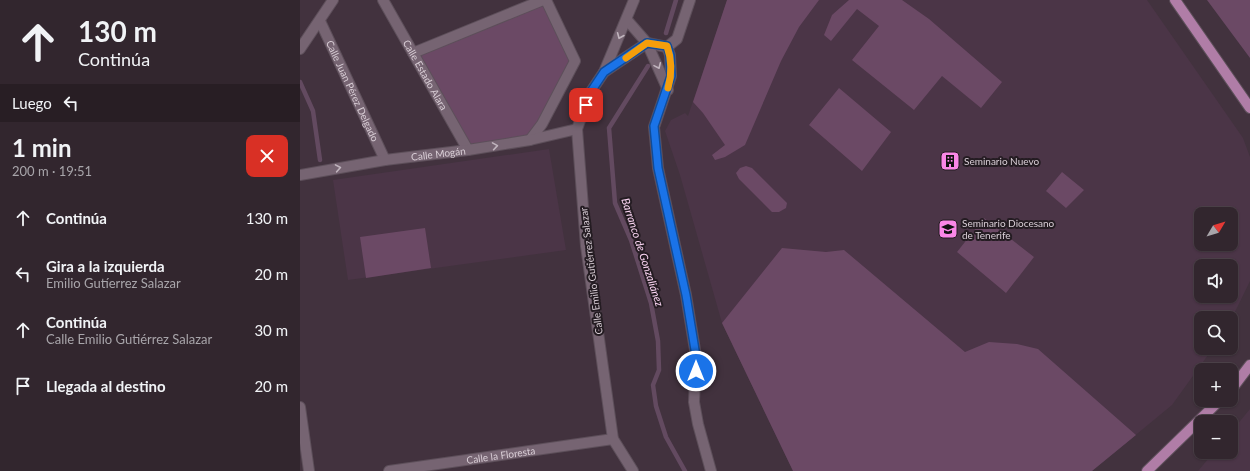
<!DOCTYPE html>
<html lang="es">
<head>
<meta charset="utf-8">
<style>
	body { margin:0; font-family:Lato,sans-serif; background:#3d323a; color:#f1f3f6; height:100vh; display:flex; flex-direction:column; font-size:15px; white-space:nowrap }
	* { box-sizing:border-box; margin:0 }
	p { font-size:13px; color:#a8a5aa }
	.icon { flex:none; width:22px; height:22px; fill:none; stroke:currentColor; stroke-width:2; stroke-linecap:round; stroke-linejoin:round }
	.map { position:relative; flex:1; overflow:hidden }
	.details { display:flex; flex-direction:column; background:#32262e; width:300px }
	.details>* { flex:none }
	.banner { background:#32262e; color:#f1f3f6; overflow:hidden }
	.needle { width:26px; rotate:52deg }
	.controls { position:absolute; left:894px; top:207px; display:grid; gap:8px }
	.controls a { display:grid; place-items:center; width:44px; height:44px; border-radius:8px; background:#32262e; box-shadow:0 1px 3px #0004,0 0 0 1px #4d434a; font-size:20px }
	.pin { position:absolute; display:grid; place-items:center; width:34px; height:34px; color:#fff; margin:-17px; border-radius:8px; box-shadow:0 2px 6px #0006 }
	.me { position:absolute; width:44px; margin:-22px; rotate:0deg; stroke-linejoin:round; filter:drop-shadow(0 0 3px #0008) }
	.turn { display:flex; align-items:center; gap:14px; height:84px; padding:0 12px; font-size:18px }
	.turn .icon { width:52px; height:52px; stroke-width:2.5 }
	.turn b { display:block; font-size:28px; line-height:34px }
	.then { display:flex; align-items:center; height:38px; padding:0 12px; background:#0003; gap:8px; font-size:15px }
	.round { display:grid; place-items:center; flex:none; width:42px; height:42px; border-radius:8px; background:#3d323a }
	.head { display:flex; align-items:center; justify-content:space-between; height:68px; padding:0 12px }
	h1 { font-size:24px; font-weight:700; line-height:30px }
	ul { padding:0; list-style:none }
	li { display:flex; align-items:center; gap:12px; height:56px; padding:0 12px }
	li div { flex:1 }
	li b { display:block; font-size:15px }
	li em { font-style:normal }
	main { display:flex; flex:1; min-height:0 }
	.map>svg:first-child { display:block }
	.built { fill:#4b3547; fill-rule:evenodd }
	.green { fill:#6b4965 }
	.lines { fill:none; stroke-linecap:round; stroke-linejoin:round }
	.stream { stroke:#634a60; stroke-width:4.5 }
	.street-casing { stroke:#5d4f5a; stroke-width:12 }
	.primary-casing { stroke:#5d4f5a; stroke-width:12 }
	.street { stroke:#766472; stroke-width:10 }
	.primary { stroke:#b07da7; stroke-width:10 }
	.oneway { stroke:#c0b4bd }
	.route-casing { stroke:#114b97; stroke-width:10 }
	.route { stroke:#1a73e8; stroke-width:7 }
	.slow { stroke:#f59e0b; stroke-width:7 }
	.labels { text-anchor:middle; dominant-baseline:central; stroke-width:4; stroke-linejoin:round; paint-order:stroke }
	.street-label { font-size:10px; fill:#d9ced6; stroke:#241c22 }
	.poi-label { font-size:10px; fill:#d9ced6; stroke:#241c22; text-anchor:start }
	.water-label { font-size:11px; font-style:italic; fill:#fbd5f3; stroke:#241c22 }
</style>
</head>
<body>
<main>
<section class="details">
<div class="banner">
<div class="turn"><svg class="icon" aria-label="ahead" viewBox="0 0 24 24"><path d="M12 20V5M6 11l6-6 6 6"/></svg><div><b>130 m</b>Continúa</div></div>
<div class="then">Luego<svg class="icon" aria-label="left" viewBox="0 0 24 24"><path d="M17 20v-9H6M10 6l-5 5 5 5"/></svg></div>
</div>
<div class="head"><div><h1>1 min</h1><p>200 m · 19:51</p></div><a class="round" style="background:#d93025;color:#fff"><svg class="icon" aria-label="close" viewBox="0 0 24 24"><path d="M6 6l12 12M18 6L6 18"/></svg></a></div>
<ul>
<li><svg class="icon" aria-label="ahead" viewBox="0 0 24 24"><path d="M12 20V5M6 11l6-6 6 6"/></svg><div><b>Continúa</b></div><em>130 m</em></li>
<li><svg class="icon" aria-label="left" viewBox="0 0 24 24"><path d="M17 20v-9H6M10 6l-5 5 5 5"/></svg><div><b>Gira a la izquierda</b><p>Emilio Gutíerrez Salazar</p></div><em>20 m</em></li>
<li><svg class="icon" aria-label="ahead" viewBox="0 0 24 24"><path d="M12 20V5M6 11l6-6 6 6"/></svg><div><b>Continúa</b><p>Calle Emilio Gutiérrez Salazar</p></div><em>30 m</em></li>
<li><svg class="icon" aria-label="arrive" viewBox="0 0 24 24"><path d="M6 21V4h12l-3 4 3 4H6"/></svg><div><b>Llegada al destino</b></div><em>20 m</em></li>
</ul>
</section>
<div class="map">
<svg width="950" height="471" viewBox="0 0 950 471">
	<rect width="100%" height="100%" fill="#42323e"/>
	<path class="built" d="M427,0H847L943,138L950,157V281L931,320V318H901V348H913L872,405L792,471H493L422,323L380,175L365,131L371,120L385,113L388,116ZM901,214H931V244H901ZM901,266H931V296H901Z
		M249,149L266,250L48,280L33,180Z
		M950,409V471H898L914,452H931V432Z"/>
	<path class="green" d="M243,0L275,61L230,140L168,150L113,53Z
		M427,0H519L499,27L481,61L445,145L425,157L415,160L412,155L425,145L403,113L393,102Z
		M549,0H602L629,19L702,82L681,108L642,76L614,110L552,60L579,26L557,9L531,41L524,35L532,15Z
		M907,0H950V58Z
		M539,88L591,132L562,171L509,125Z
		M446,166L452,168L487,203L486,208L479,212H472L439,179L436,173L440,168Z
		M762,172L784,190L766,208L746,191Z
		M684,218L734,257L706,293L657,252Z
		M125,228L131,268L66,278L60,237Z
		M482,248L526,252L544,250L665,352L689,342L717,344L738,349L836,435L792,471H493L422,323Z"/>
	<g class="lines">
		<path class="stream" d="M366,33L376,0
			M348,66L309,128L315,203L331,240L351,303L358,341L359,370L353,385L356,406L366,437L385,471
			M0,82L13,111L20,160"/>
		<defs>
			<g id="street">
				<path id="s1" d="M83,0L168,150"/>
				<path d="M327,20L347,43L368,90"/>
				<path id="s2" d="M20,21L85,160"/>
				<path d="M347,43L367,47L377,39L390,0"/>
				<path d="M367,47L370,55L371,76L354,127L358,168L386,295L396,356L394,402L398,424L411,471"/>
				<path d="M0,49L33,0"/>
				<path d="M113,53L243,0"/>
				<path d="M304,72L347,43"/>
				<path d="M230,140L242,124L275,61L246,0"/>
				<path id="s3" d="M0,175L85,160L168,150L230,140L277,129"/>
				<path d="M0,407L9,471"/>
				<path id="s4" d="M89,471L313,439"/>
				<path d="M333,471L313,439L286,246L277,129L290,93L304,72L334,0"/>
			</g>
			<path id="primary" d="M875,0L950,108
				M931,390L950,365
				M847,471L920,400"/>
		</defs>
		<use href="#street" class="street-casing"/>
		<use href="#primary" class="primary-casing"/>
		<use href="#street" class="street"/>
		<use href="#primary" class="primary"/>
	</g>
	<defs><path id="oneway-chevron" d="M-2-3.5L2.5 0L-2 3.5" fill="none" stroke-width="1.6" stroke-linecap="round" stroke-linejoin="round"/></defs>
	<g class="oneway">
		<use href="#oneway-chevron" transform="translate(320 36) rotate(113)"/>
		<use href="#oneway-chevron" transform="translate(358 66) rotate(66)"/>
		<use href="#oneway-chevron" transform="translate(195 146) rotate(-9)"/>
		<use href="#oneway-chevron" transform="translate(38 168) rotate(-10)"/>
	</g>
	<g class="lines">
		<defs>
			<path id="route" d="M286,105L290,93L304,72L347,43L367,46L370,55L371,76L354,126L358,168L386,295L396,356V371"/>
		</defs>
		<use href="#route" class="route-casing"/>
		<use href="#route" class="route"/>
		<path class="slow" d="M326,58L347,43L367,46C372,60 372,74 368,88"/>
	</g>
	<defs>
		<symbol id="building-square" viewBox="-11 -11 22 22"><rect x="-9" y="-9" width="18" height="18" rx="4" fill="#fa87e7" stroke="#241c22"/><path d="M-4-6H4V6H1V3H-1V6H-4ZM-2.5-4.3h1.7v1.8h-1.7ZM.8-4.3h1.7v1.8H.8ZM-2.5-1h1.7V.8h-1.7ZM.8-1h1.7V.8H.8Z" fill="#111"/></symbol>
		<symbol id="university-square" viewBox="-11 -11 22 22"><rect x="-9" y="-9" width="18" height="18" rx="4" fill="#fa87e7" stroke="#241c22"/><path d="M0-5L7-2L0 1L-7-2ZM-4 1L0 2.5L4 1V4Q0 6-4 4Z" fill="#111"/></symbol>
	</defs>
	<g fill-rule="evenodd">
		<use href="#building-square" x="639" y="150" width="22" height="22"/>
		<use href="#university-square" x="637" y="218" width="22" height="22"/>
	</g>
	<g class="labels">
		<g class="street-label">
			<text stroke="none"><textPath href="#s1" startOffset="86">Calle Estado Alara</textPath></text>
			<text stroke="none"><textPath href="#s2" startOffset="77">Calle Juan Pérez Delgado</textPath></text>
			<text stroke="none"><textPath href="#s3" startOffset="140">Calle Mogán</textPath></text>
			<text transform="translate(291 271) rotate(-97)">Calle Emilio Gutiérrez Salazar</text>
			<text stroke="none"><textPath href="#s4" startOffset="113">Calle la Floresta</textPath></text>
		</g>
		<g class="poi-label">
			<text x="664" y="161">Seminario Nuevo</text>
			<text x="662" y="223">Seminario Diocesano<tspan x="662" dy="12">de Tenerife</tspan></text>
		</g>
		<g class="water-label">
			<text transform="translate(343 252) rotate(72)">Barranco de Gonzaliánez</text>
		</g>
	</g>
</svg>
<div class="controls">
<a><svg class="needle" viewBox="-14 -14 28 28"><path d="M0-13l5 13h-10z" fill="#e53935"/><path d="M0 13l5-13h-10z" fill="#a8a5aa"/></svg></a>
<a><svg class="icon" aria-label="sound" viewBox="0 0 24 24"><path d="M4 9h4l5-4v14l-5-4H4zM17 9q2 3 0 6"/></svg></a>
<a><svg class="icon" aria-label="search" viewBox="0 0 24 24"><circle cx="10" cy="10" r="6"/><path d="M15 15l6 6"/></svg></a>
<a>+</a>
<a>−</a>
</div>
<div class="pin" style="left:286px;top:105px;background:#d93025"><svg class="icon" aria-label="arrive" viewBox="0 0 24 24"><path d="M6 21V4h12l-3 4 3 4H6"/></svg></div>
<svg class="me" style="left:396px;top:371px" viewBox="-20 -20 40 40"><circle r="17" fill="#1a73e8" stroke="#fff" stroke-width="3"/><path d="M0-11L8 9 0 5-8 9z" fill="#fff"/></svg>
</div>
</main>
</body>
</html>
